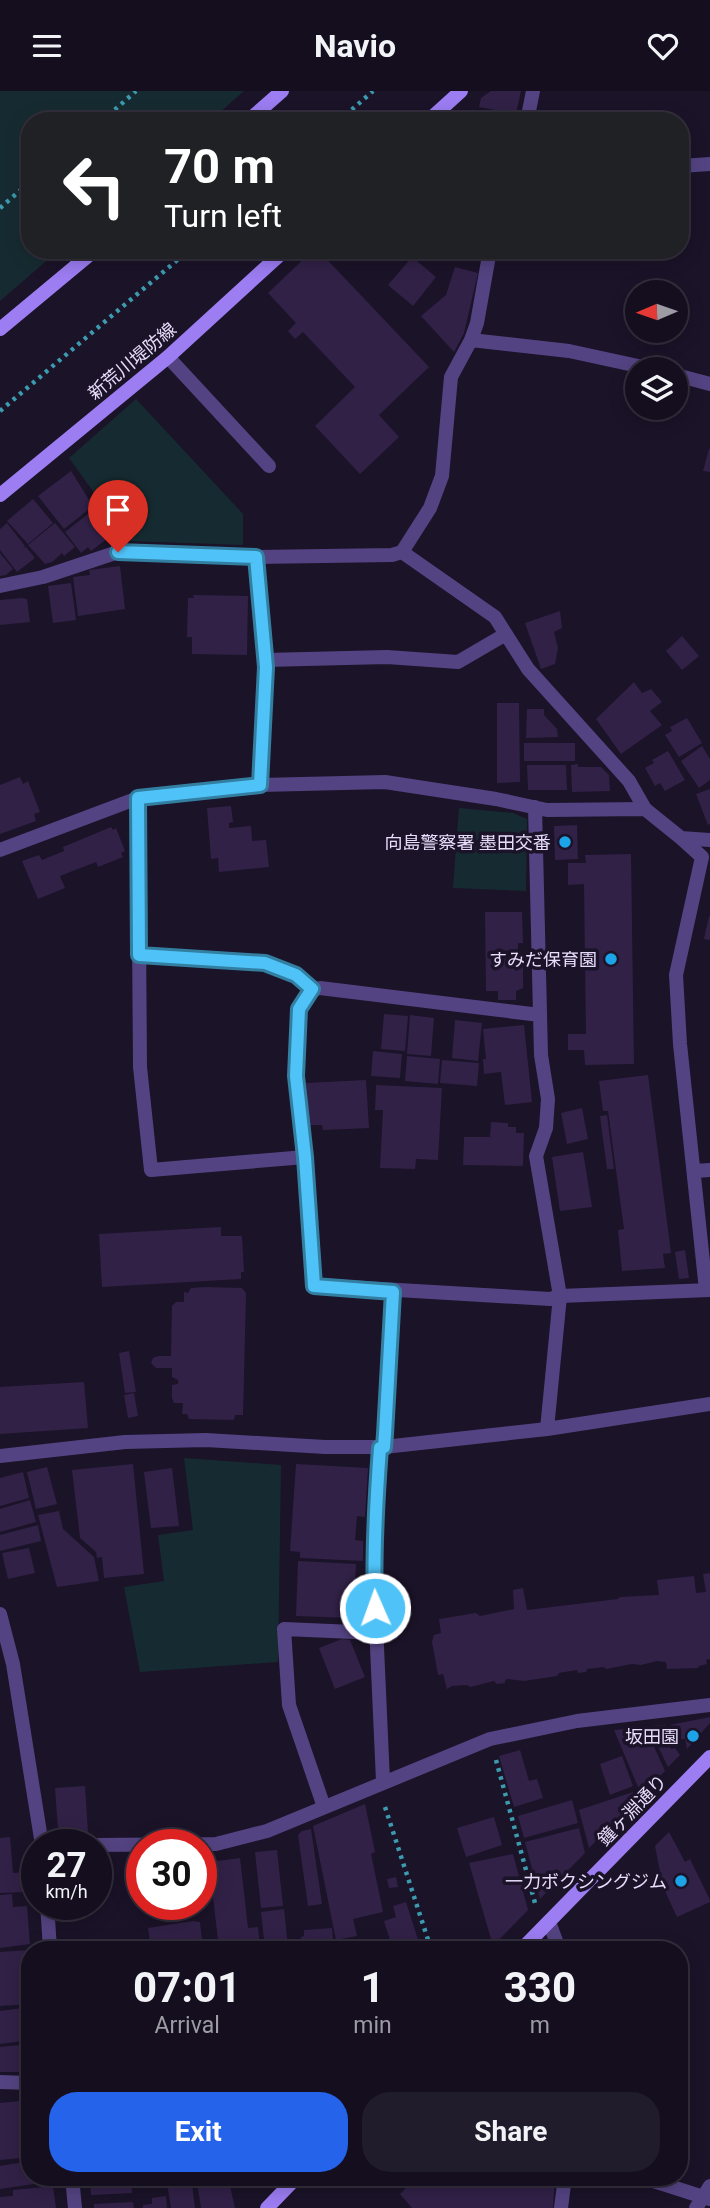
<!DOCTYPE html>
<html lang="en">
<head>
<meta charset="utf-8">
<style>
	body { margin:0; font-family:Roboto,"Noto Sans JP",sans-serif; background:#211c2b; color:#f1f3f6; height:100vh; display:flex; flex-direction:column; font-size:26px; white-space:nowrap }
	* { box-sizing:border-box; margin:0 }
	p { font-size:23px; color:#9d9ca4 }
	.icon { flex:none; width:38px; height:38px; fill:none; stroke:currentColor; stroke-width:2; stroke-linecap:round; stroke-linejoin:round }
	.map { position:relative; flex:1; overflow:hidden }
	.drawer { position:absolute; left:21px; top:1850px; width:667px; height:245px; display:flex; flex-direction:column; background:#140e1e; border-radius:28px; box-shadow:0 4px 18px #0003,0 0 0 2px #332e3c }
	.drawer>* { flex:none }
	.hud { position:absolute; left:21px; top:21px; width:668px; height:147px; border-radius:28px; box-shadow:0 4px 18px #0003,0 0 0 2px #332e3c; background:#202124; color:#fff; overflow:hidden }
	.needle { width:46px; rotate:268deg }
	.buttons { position:absolute; left:625px; top:189px; display:grid; gap:14px }
	.buttons a { display:grid; place-items:center; width:63px; height:63px; border-radius:50%; background:#140e1e; box-shadow:0 4px 18px #0003,0 0 0 2px #332e3c; font-size:35px }
	.speed { position:absolute; left:21px; top:1738px; display:flex; gap:14px; font-size:35px; font-weight:700; text-align:center }
	.speed>* { display:grid; place-content:center; width:91px; height:91px; border-radius:50%; background:#140e1e; box-shadow:0 4px 18px #0003,0 0 0 2px #332e3c; line-height:1 }
	.speed small { font-size:18px; font-weight:400 }
	.speed .limit { border:10px solid #d22; background:#fff; color:#111 }
	.pin { position:absolute; display:grid; place-items:center; width:60px; height:60px; color:#fff; margin:-72px -30px; border-radius:50% 50% 50% 0; rotate:-45deg; box-shadow:0 0 7px #0007 }
	.pin .icon { rotate:45deg }
	.me { position:absolute; width:77px; margin:-38px; rotate:358deg; stroke-linejoin:round; filter:drop-shadow(0 0 5px #0008) }
	.turn { display:flex; align-items:center; gap:24px; height:147px; padding:0 28px; font-size:32px }
	.turn .icon { width:91px; height:91px; stroke-width:2.5 }
	.turn b { display:block; font-size:49px; line-height:60px }
	.eta { display:flex; justify-content:space-evenly; align-items:center; height:119px; text-align:center }
	.eta b { font-size:42px; font-weight:700; line-height:49px }
	.cta { display:flex; gap:14px; margin-top:auto; padding:14px 28px }
	.cta a { flex:1; height:80px; border-radius:28px; background:#2563eb; color:#fff; font-size:28px; font-weight:700; line-height:80px; text-align:center }
	.cta a+a { background:#211c2b; color:#f1f3f6 }
	header { display:flex; justify-content:space-between; align-items:center; height:91px; padding:0 28px; background:#140e1e; font-size:32px; font-weight:700 }
	.map>svg:first-child { display:block }
	.green { fill:#162b31 }
	.building { fill:#312147 }
	.lines { fill:none; stroke-linecap:round; stroke-linejoin:round }
	.path { stroke:#3d9bb0; stroke-width:4.5; stroke-dasharray:3.5 5; stroke-linecap:butt }
	.lane { stroke:#544382; stroke-width:14 }
	.street { stroke:#544382; stroke-width:14 }
	.secondary { stroke:#9c7df2; stroke-width:14 }
	.route-casing { stroke:#337fa1; stroke-width:18 }
	.route { stroke:#4fc3f7; stroke-width:12 }
	.poi-dot { fill:#1ca3e8; stroke:#1b1328; stroke-width:2.5 }
	.labels { text-anchor:middle; dominant-baseline:central; stroke-width:7; stroke-linejoin:round; paint-order:stroke }
	.street-label { font-size:18px; fill:#e8ddfc; stroke:#1b1328 }
	.poi-label { font-size:18px; fill:#e8ddfc; stroke:#1b1328; text-anchor:end }
</style>
</head>
<body>
<header><svg class="icon" aria-label="menu" viewBox="0 0 24 24"><path d="M4 6h16M4 12h16M4 18h16"/></svg>Navio<svg class="icon" aria-label="heart" viewBox="0 0 24 24"><path d="M12 20l-8-8c-3-5 5-10 8-4 3-6 11-1 8 4z"/></svg></header>
<div class="map">
<svg width="710" height="2117" viewBox="0 0 710 2117">
	<rect width="100%" height="100%" fill="#1b1328"/>
	<path class="green" d="M0,0H244L210,30H30V159H59L0,210Z
		M136,308L243,423V454L129,450L69,367Z
		M459,717L513,722L527,728L526,800L453,797Z
		M184,1367L281,1374L278,1571L140,1581L124,1496L164,1490L158,1444L193,1439Z"/>
	<path class="building" d="M491,0H521L516,23L479,16L481,7Z
		M313,159H318L429,276L379,324L399,346L360,383L315,335L355,296L303,241L295,248L288,240L296,232L268,202Z
		M412,166L436,186L413,215L388,194Z
		M455,176L478,182L464,242L454,261L421,225L446,204Z
		M709,358H710V381L703,380Z
		M71,380L93,415L64,438L38,405Z
		M33,408L53,432L28,453L7,430Z
		M93,419L112,444L91,460L88,456L81,462L65,441Z
		M7,432L25,455L23,457L26,456L35,467L17,481L0,459V438Z
		M55,432L75,456L64,465L62,462L52,471L45,473L28,454Z
		M0,462L13,478L6,484L0,485Z
		M120,475L125,518L78,525L73,486L90,484L89,479Z
		M71,492L76,529L53,532L48,495Z
		M193,504L248,505L247,564L192,563V546H187L188,507H194Z
		M22,507L27,508L30,531L0,534V509Z
		M560,520L562,537L554,541L558,557L555,573L541,578L525,532Z
		M682,545L699,565L682,579L666,560Z
		M634,591L642,602L651,598L662,611L650,620L662,634L621,663L596,628Z
		M497,612H519L520,691L497,692Z
		M527,618H544V624L557,638L558,646L526,647Z
		M687,627L702,652L679,666L665,644L672,640L670,636Z
		M524,652H575V670H524Z
		M702,655L710,668V689L699,697L681,670Z
		M668,660L685,689L665,700L660,692L655,695L645,677L654,672L652,669Z
		M578,673V676H601L609,684L610,700L572,701L571,674Z
		M527,674H566L567,699H528Z
		M20,686L23,693L28,690L40,721L34,723L36,730L0,743V694Z
		M710,698V733L708,734L696,703Z
		M231,715L233,731L229,732V737L251,735L252,750L266,749L269,776L219,781L218,767L211,768L207,717Z
		M577,734L578,768L555,769L554,735Z
		M111,736L113,739L116,737L125,760L121,762L123,766L98,776L96,771L60,785L65,797L38,808L22,770L39,764L42,769L64,760L63,756Z
		M631,763L634,973L585,974L584,959H568V943H586L584,793L568,794V772H586L585,764Z
		M485,821H522L523,852H518V868H523V897L516,900V909H498V900H486Z
		M709,825H710V849L704,848Z
		M384,923L408,925L405,960L381,958Z
		M410,924L434,927L431,965L407,963Z
		M455,929L482,932L478,970L452,967Z
		M524,934L532,1011L505,1014L501,981L484,983L483,968H486L483,938Z
		M373,960L402,963L400,987L371,985Z
		M407,965L440,968L438,993L405,990Z
		M442,969L479,972L477,995L440,992Z
		M648,984L671,1162L663,1163L665,1177L622,1180L618,1139L624,1138L608,1020H603L599,990Z
		M366,989L369,1037L323,1039L322,1034H308L306,992Z
		M376,994L442,997L438,1069L416,1068L415,1078L380,1077L383,1019H375Z
		M582,1017L588,1048L567,1053L561,1022Z
		M607,1024L614,1078H607L600,1025Z
		M491,1031L508,1032V1036H516V1042H524L523,1075L463,1074L464,1046H490Z
		M583,1061L592,1116L560,1120L552,1066Z
		M221,1136V1145H242L244,1181H241V1188L102,1196L99,1143Z
		M685,1159L689,1187L679,1188L675,1161Z
		M205,1196L242,1197L246,1202L243,1324H235L234,1329L189,1328L187,1323H182L183,1312H174L172,1307V1294L178,1293V1289L172,1286V1277H156L151,1272L153,1267L158,1265H171L172,1215L176,1211H184V1201L188,1202L191,1197Z
		M129,1260L136,1301L125,1302L119,1262Z
		M84,1291L88,1337L0,1343V1296Z
		M134,1302L138,1325L128,1327L124,1304Z
		M133,1373L144,1483L104,1487L102,1466L97,1467L96,1461L80,1447L72,1379Z
		M296,1373L368,1377L365,1426L357,1425L355,1449L363,1450V1470L300,1467V1461L290,1460Z
		M47,1376L57,1413L36,1418L27,1381Z
		M172,1377L179,1435L151,1437L144,1381Z
		M23,1381L29,1407L0,1415V1387Z
		M30,1409L36,1431L0,1441V1418Z
		M59,1420L63,1438L94,1466L99,1490L57,1496L38,1424Z
		M38,1434L41,1450L0,1460V1444Z
		M29,1457L35,1482L8,1488L2,1462Z
		M298,1470L356,1473L353,1527L296,1525Z
		M710,1482V1568L706,1569L707,1573L699,1575L698,1577L667,1578L666,1571L657,1570L641,1574L632,1573L606,1578L604,1576L587,1578L586,1581L578,1582L577,1579L559,1582L557,1585L524,1590L508,1588L505,1589V1592L497,1593L494,1590L470,1596L467,1594L452,1595L447,1598L443,1583L438,1584L432,1551L434,1544L441,1542L439,1528L476,1522L480,1525L514,1518L513,1499L523,1497L527,1519L618,1508L620,1506L659,1504L657,1489L694,1485L696,1502L706,1501L703,1483Z
		M342,1548L350,1549L365,1586L335,1598L319,1557Z
		M710,1626V1632L687,1658L685,1648L672,1649L670,1634Z
		M666,1634L671,1658L675,1657L680,1664L668,1676L648,1635Z
		M645,1636L665,1680L641,1703L614,1639Z
		M520,1659L529,1690L537,1688L543,1707L514,1716L499,1665Z
		M622,1665L633,1695L610,1704L600,1673Z
		M85,1695L88,1742L62,1744L58,1739L55,1697Z
		M633,1701L634,1712L589,1757L579,1719Z
		M572,1709L578,1732L524,1747L518,1725Z
		M365,1713L375,1761L371,1763L383,1821L353,1828L357,1845L336,1849L313,1735Z
		M494,1726L502,1754L466,1766L457,1737Z
		M579,1737L585,1762L540,1808L525,1751Z
		M311,1738L322,1813L308,1815L298,1744L302,1740Z
		M669,1741L685,1771L690,1768L710,1809V1811L677,1826L663,1796L655,1755Z
		M10,1746L13,1782L26,1781L27,1801L0,1802V1747Z
		M277,1759L283,1815L261,1817L255,1761Z
		M513,1763L528,1819L493,1855L469,1772Z
		M96,1766H101L102,1798H96Z
		M240,1767L248,1837L258,1836L260,1856L219,1858L209,1771Z
		M396,1786L398,1796L389,1797L387,1788Z
		M12,1803L13,1816L27,1815L30,1853L0,1857V1804Z
		M406,1811L421,1858H393L384,1830L396,1826L393,1815Z
		M149,1813H191V1821L150,1824Z
		M284,1818L288,1856L265,1858L261,1821Z
		M193,1830L200,1831L203,1858H151L148,1837Z
		M332,1837L334,1858H302L301,1846L304,1845V1839Z
		M30,1859V1913L0,1915V1861Z
		M30,1916V1949L0,1953V1920Z
		M30,1953V1981H0V1956Z
		M30,2009V2066L0,2069V2012Z
		M30,2070V2086H53L54,2090L0,2098V2075Z
		M90,2086H131L132,2102L91,2104Z
		M166,2086H191L195,2117H171Z
		M196,2086H228L235,2117H201Z
		M417,2086H555L553,2117H412L400,2103Z
		M53,2095L56,2117H0V2106L13,2105V2099Z
		M166,2105L167,2117H143V2114L152,2113V2107Z
		M133,2111L134,2117H94V2113Z"/>
	<g class="lines">
		<path class="path" d="M102,30L136,0
			M339,30L373,0
			M0,117L30,91
			M0,320L189,159
			M496,1669L535,1812
			M385,1716L431,1858"/>
		<path class="lane" d="M527,30L533,0
			M681,75L710,73
			M471,249L569,260L652,278
			M168,266L269,375
			M676,284L710,293
			M402,461L495,526L528,578L629,690L645,718
			M0,495L43,486L118,461L256,466L392,464L402,461L430,417L442,385L451,286L471,249L477,232L490,159
			M265,569L387,566L458,571L506,543
			M138,707L140,976L151,1079L305,1066L314,1194L550,1208L560,1205L710,1199
			M139,864L265,872L296,884L312,899
			M324,1716L289,1614L284,1538L377,1542
			M549,1831L559,1858
			M0,1991L30,1992"/>
		<path class="street" d="M256,466L266,576L260,694
			M535,716L541,964L548,1008L546,1037L536,1065L560,1205L547,1338
			M681,747L702,766L676,884L680,953L706,1199
			M0,759L138,707L260,694L385,691L496,708L547,719L645,718L681,747L710,749
			M305,1066L296,985L299,918L312,899L320,897L540,924
			M695,1080L710,1079
			M384,1356L393,1201
			M380,1357L373,1467L383,1690
			M0,1365L125,1351L206,1349L325,1356H384L547,1338L710,1313
			M0,1523L13,1573L42,1754
			M96,1754L216,1753L267,1740L490,1648L577,1630L710,1614
			M47,1813L50,1858
			M72,2086L75,2117
			M641,2086L710,2108
			M561,2117L565,2086
			M696,2117L710,2095"/>
		<path class="secondary" d="M248,30L282,0
			M428,30L461,0
			M0,238L95,159
			M0,404L168,266L285,159
			M522,1858L710,1666
			M267,2117L297,2086"/>
	</g>
	<g class="lines">
		<defs>
			<path id="route" d="M118,461L256,466L266,576L260,694L138,707L139,864L265,872L296,884L312,898L299,918L296,985L305,1066L314,1195L393,1201L385,1343L384,1356L380,1357C376,1410 373,1463 375,1517"/>
		</defs>
		<use href="#route" class="route-casing"/>
		<use href="#route" class="route"/>
	</g>
	<g class="poi-dot">
		<circle cx="565" cy="751" r="7"/>
		<circle cx="611" cy="868" r="7"/>
		<circle cx="693" cy="1645" r="7"/>
		<circle cx="681" cy="1790" r="7"/>
	</g>
	<g class="labels">
		<g class="street-label">
			<text transform="translate(132 270) rotate(-40)">新荒川堤防線</text>
			<text transform="translate(632 1719) rotate(-46)">鐘ヶ淵通り</text>
		</g>
		<g class="poi-label">
			<text x="551" y="751">向島警察署 墨田交番</text>
			<text x="597" y="868">すみだ保育園</text>
			<text x="679" y="1645">坂田園</text>
			<text x="667" y="1790">一力ボクシングジム</text>
		</g>
	</g>
</svg>
<div class="buttons">
<a><svg class="needle" viewBox="-14 -14 28 28"><path d="M0-13l5 13h-10z" fill="#e53935"/><path d="M0 13l5-13h-10z" fill="#9d9ca4"/></svg></a>
<a><svg class="icon" aria-label="layers" viewBox="0 0 24 24"><path d="M12 4l9 5-9 5-9-5zM3 14l9 5 9-5"/></svg></a>
</div>
<div class="speed"><div>27<small>km/h</small></div><div class="limit">30</div></div>
<div class="pin" style="left:118px;top:461px;background:#d93025"><svg class="icon" aria-label="arrive" viewBox="0 0 24 24"><path d="M6 21V4h12l-3 4 3 4H6"/></svg></div>
<svg class="me" style="left:375px;top:1517px" viewBox="-20 -20 40 40"><circle r="17" fill="#4fc3f7" stroke="#fff" stroke-width="3"/><path d="M0-11L8 9 0 5-8 9z" fill="#fff"/></svg>
<div class="hud">
<div class="turn"><svg class="icon" aria-label="left" viewBox="0 0 24 24"><path d="M17 20v-9H6M10 6l-5 5 5 5"/></svg><div><b>70 m</b>Turn left</div></div>
</div>
<section class="drawer">
<div class="eta">
<div><b>07:01</b><p>Arrival</p></div>
<div><b>1</b><p>min</p></div>
<div><b>330</b><p>m</p></div>
</div>
<div class="cta"><a>Exit</a><a>Share</a></div>
</section>
</div>
</body>
</html>
